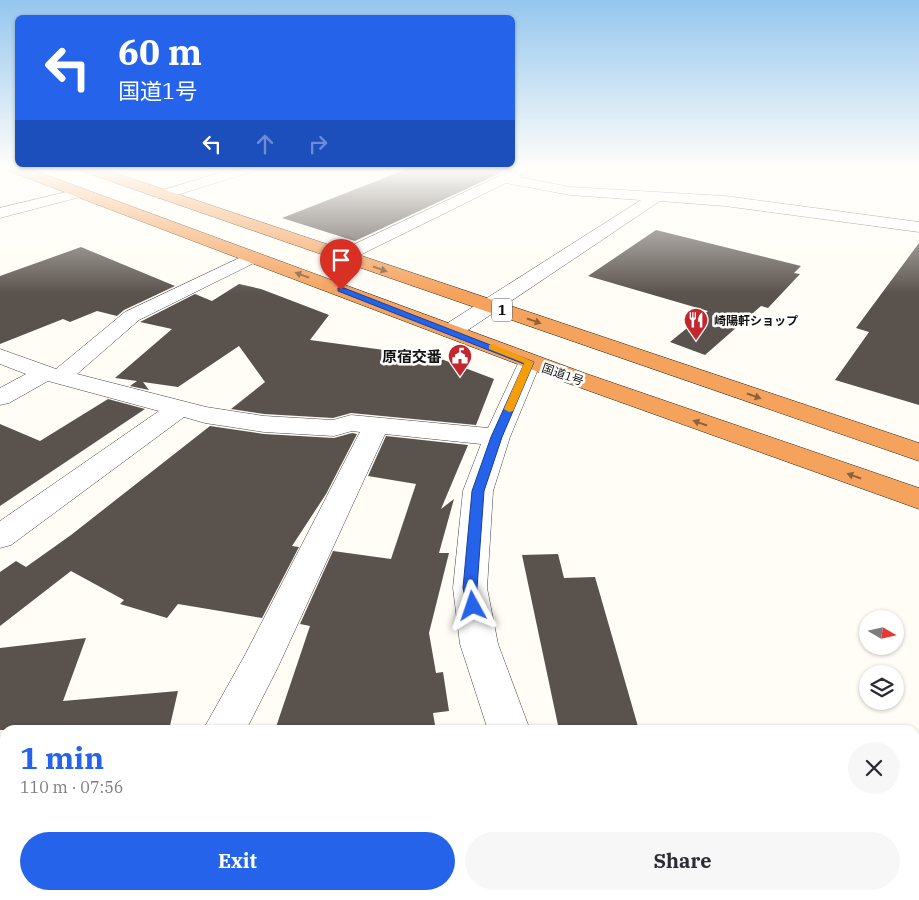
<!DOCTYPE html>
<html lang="en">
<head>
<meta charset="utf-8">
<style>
	body { margin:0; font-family:"IBM Plex Serif","Noto Sans JP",serif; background:#f7f7f7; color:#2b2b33; height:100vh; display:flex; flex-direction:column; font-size:19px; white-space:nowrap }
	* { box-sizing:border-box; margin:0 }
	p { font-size:16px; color:#7c7c81 }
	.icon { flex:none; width:28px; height:28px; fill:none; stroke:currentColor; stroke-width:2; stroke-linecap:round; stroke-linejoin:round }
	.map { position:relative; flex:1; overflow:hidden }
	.side { position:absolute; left:0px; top:725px; width:920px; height:175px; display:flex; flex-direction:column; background:#fff; border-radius:15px 15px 0 0; box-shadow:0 1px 4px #0004 }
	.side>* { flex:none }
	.banner { position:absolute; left:15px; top:15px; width:500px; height:152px; border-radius:8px; box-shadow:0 1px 4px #0004; background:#2563eb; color:#fff; overflow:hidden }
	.needle { width:32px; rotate:99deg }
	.tools { position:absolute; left:859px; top:610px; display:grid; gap:10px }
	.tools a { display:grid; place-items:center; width:45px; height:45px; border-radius:50%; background:#fff; box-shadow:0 1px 4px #0004; font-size:25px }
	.pin { position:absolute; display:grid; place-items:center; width:42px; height:42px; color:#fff; margin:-51px -21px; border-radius:50% 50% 50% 0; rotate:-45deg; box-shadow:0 0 5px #0007 }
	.pin .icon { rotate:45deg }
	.me { position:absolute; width:55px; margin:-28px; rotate:355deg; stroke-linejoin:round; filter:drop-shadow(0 0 4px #0008) }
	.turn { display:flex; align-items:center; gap:18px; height:105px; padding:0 20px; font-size:22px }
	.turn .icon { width:65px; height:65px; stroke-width:2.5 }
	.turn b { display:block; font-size:35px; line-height:42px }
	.lanes { display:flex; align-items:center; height:48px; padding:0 20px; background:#0003; justify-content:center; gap:25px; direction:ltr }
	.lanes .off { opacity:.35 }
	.round { display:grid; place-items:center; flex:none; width:52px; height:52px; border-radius:26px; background:#f7f7f7 }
	.summary { display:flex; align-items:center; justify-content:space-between; height:85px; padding:0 20px }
	h1 { font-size:30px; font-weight:700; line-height:38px; color:#2563eb }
	.cta { display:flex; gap:10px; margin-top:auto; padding:10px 20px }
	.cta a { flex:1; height:58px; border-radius:30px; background:#2563eb; color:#fff; font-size:20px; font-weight:700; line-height:58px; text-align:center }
	.cta a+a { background:#f7f7f7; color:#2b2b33 }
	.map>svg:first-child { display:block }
	.building { fill:#5a524d }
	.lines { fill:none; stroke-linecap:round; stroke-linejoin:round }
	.minor-casing { stroke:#444; stroke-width:1 }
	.highway-casing { stroke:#222; stroke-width:1 }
	.minor { fill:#fff; fill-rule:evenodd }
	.highway { fill:#f5a25d; fill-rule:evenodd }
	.oneway { fill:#8e613b }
	.route { fill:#2563eb; stroke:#184099 }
	.slow { fill:#f59e0b }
	.labels { text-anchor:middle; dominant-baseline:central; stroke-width:5; stroke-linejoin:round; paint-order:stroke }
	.far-poi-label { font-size:12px; font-weight:bold; fill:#111; stroke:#fff; text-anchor:start }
	.far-street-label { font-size:12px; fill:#111; stroke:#fff }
	.shield { fill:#fff; stroke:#585858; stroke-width:1 }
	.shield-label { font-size:14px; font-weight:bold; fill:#111 }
	.poi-label { font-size:15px; font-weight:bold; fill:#111; stroke:#fff; text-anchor:end }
</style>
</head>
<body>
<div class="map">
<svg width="919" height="900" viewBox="0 0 919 900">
	<rect width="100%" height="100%" fill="#fffdf5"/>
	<path class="building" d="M410,168H511L355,241L282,218Z
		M656,230L801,266L794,273L800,274L768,308L761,306L705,355L670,342L708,311L588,276Z
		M919,243V405L835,380L869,332L856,328Z
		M81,247L175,286L124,310L117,316L97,311L70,322L63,319L0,344V276Z
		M239,284L261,289L329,315L310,340L436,357L494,379L476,425L351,413L333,418L264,414L231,409L265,382L239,346L178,387L143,382L149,390L130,386L137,381L115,378L172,329L140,322L195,294L212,301Z
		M108,399L145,409L0,506V424L40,441Z
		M210,426L264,434L334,438L352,433L357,434L326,494L292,546L299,547L262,618L178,604L167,618L120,604L124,600L71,571L0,626V572L16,561L26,567L71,535Z
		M386,436L468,445L441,509L454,499L439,553H449L429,633L436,673L443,672L449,711L433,713L435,725L398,730H275L310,626L300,624L333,551L391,559L416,484L368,476Z
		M558,554L564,578L595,577L639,730H559L522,555Z
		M86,638L63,701L178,691L169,730H0V648Z"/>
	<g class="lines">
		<defs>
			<path id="minor" d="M234,168H256L254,171L167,198H157L155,195L157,192Z
				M516,168H526L528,171L519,177L570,187L725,196L919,222V232L725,206L660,201L459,336L451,337L443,336L440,331L443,326L641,200L570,195L506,183L348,261L342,262L336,261L333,257L336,253Z
				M79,189L84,190L86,193L84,196L0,218V208Z
				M252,252L258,253L261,257L258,261L139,320L77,374L206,407L264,416L333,420L351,415L488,428L521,357L529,355L537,357L541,362L510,437L493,491L487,588L498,644L530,730H488L460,644L453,588L463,491L481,444L385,434L278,667L246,730H203L245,655L360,432L352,431L334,436L264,432L205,423L184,417L11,545L0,548V521L159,411L48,381L9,403L0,405V388L26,374L0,364V349L56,369L125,312Z
				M310,895H373L371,900H308Z
				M581,895H633L635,900H583Z"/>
			<path id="highway" d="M7,168H27L587,374L919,488V509L570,384L9,171Z
				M79,168H100L919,443V461L81,171Z"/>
		</defs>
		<use href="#minor" class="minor-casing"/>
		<use href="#highway" class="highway-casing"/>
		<use href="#minor" class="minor"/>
		<use href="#highway" class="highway"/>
	</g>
	<defs><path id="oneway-solid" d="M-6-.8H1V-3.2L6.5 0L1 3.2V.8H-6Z" transform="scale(1.25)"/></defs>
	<g class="oneway">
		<use href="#oneway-solid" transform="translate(380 269) rotate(19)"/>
		<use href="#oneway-solid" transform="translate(302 275) rotate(-160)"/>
		<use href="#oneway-solid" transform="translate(534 321) rotate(19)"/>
		<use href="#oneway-solid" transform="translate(754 396) rotate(19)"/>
		<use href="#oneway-solid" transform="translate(700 423) rotate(-161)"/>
		<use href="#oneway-solid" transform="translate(854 476) rotate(-161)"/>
	</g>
	<linearGradient id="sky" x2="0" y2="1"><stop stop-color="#95c6ee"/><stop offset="0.57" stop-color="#fffefa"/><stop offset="1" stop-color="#fffefa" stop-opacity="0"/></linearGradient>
	<rect width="919" height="294" fill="url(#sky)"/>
	<path class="route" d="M338,288H344L534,362L502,437L484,491L477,588L480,606L478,610L473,612L468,610L463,588L472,491L491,437L524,364L338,291Z"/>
	<path class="slow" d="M492,344L534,362L513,411L509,412L504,409L524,363L489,349V345Z"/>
	<defs>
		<symbol id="restaurant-pin" viewBox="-11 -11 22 30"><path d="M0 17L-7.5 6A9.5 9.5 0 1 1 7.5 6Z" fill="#c4262e" stroke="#fff"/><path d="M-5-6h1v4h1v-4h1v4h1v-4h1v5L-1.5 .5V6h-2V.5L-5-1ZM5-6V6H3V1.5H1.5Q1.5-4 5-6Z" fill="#fff"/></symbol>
		<symbol id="civic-pin" viewBox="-11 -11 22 30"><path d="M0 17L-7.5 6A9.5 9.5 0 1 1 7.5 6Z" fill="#c4262e" stroke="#fff"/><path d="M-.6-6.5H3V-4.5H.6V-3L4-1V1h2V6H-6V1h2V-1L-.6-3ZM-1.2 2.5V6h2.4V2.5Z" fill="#fff"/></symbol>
	</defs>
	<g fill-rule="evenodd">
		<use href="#restaurant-pin" x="682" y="306" width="28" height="38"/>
		<use href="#civic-pin" x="446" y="342" width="28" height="38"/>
	</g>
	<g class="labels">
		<g class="far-poi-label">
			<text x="714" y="320">崎陽軒ショップ</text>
		</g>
		<g class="far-street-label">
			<text transform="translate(563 374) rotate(19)">国道1号</text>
		</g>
		<rect class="shield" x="492" y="298.5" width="20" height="23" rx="4"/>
		<g class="shield-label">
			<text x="502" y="310">1</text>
		</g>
		<g class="poi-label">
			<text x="442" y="356">原宿交番</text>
		</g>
	</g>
</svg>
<div class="tools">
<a><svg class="needle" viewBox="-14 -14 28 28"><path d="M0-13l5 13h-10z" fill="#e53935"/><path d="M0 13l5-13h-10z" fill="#7c7c81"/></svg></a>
<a><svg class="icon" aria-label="layers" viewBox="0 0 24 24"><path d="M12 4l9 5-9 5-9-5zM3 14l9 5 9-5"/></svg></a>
</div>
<div class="pin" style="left:341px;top:290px;background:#d93025"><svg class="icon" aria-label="arrive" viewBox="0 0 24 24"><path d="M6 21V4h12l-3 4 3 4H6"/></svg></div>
<svg class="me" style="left:473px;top:606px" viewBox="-20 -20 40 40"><path d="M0-17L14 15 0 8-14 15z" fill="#2563eb" stroke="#fff" stroke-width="4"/></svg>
<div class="banner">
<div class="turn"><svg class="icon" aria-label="left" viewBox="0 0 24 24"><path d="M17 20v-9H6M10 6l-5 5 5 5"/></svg><div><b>60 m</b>国道1号</div></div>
<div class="lanes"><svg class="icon" aria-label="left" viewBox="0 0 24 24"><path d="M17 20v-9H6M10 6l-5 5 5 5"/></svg><svg class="icon off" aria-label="ahead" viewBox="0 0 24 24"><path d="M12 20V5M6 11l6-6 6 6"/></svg><svg class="icon off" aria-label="right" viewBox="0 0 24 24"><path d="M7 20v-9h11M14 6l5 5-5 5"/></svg></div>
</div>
<section class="side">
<div class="summary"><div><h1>1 min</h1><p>110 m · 07:56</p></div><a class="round"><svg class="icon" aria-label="close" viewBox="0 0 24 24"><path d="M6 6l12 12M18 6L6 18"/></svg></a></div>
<div class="cta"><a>Exit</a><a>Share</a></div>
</section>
</div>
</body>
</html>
